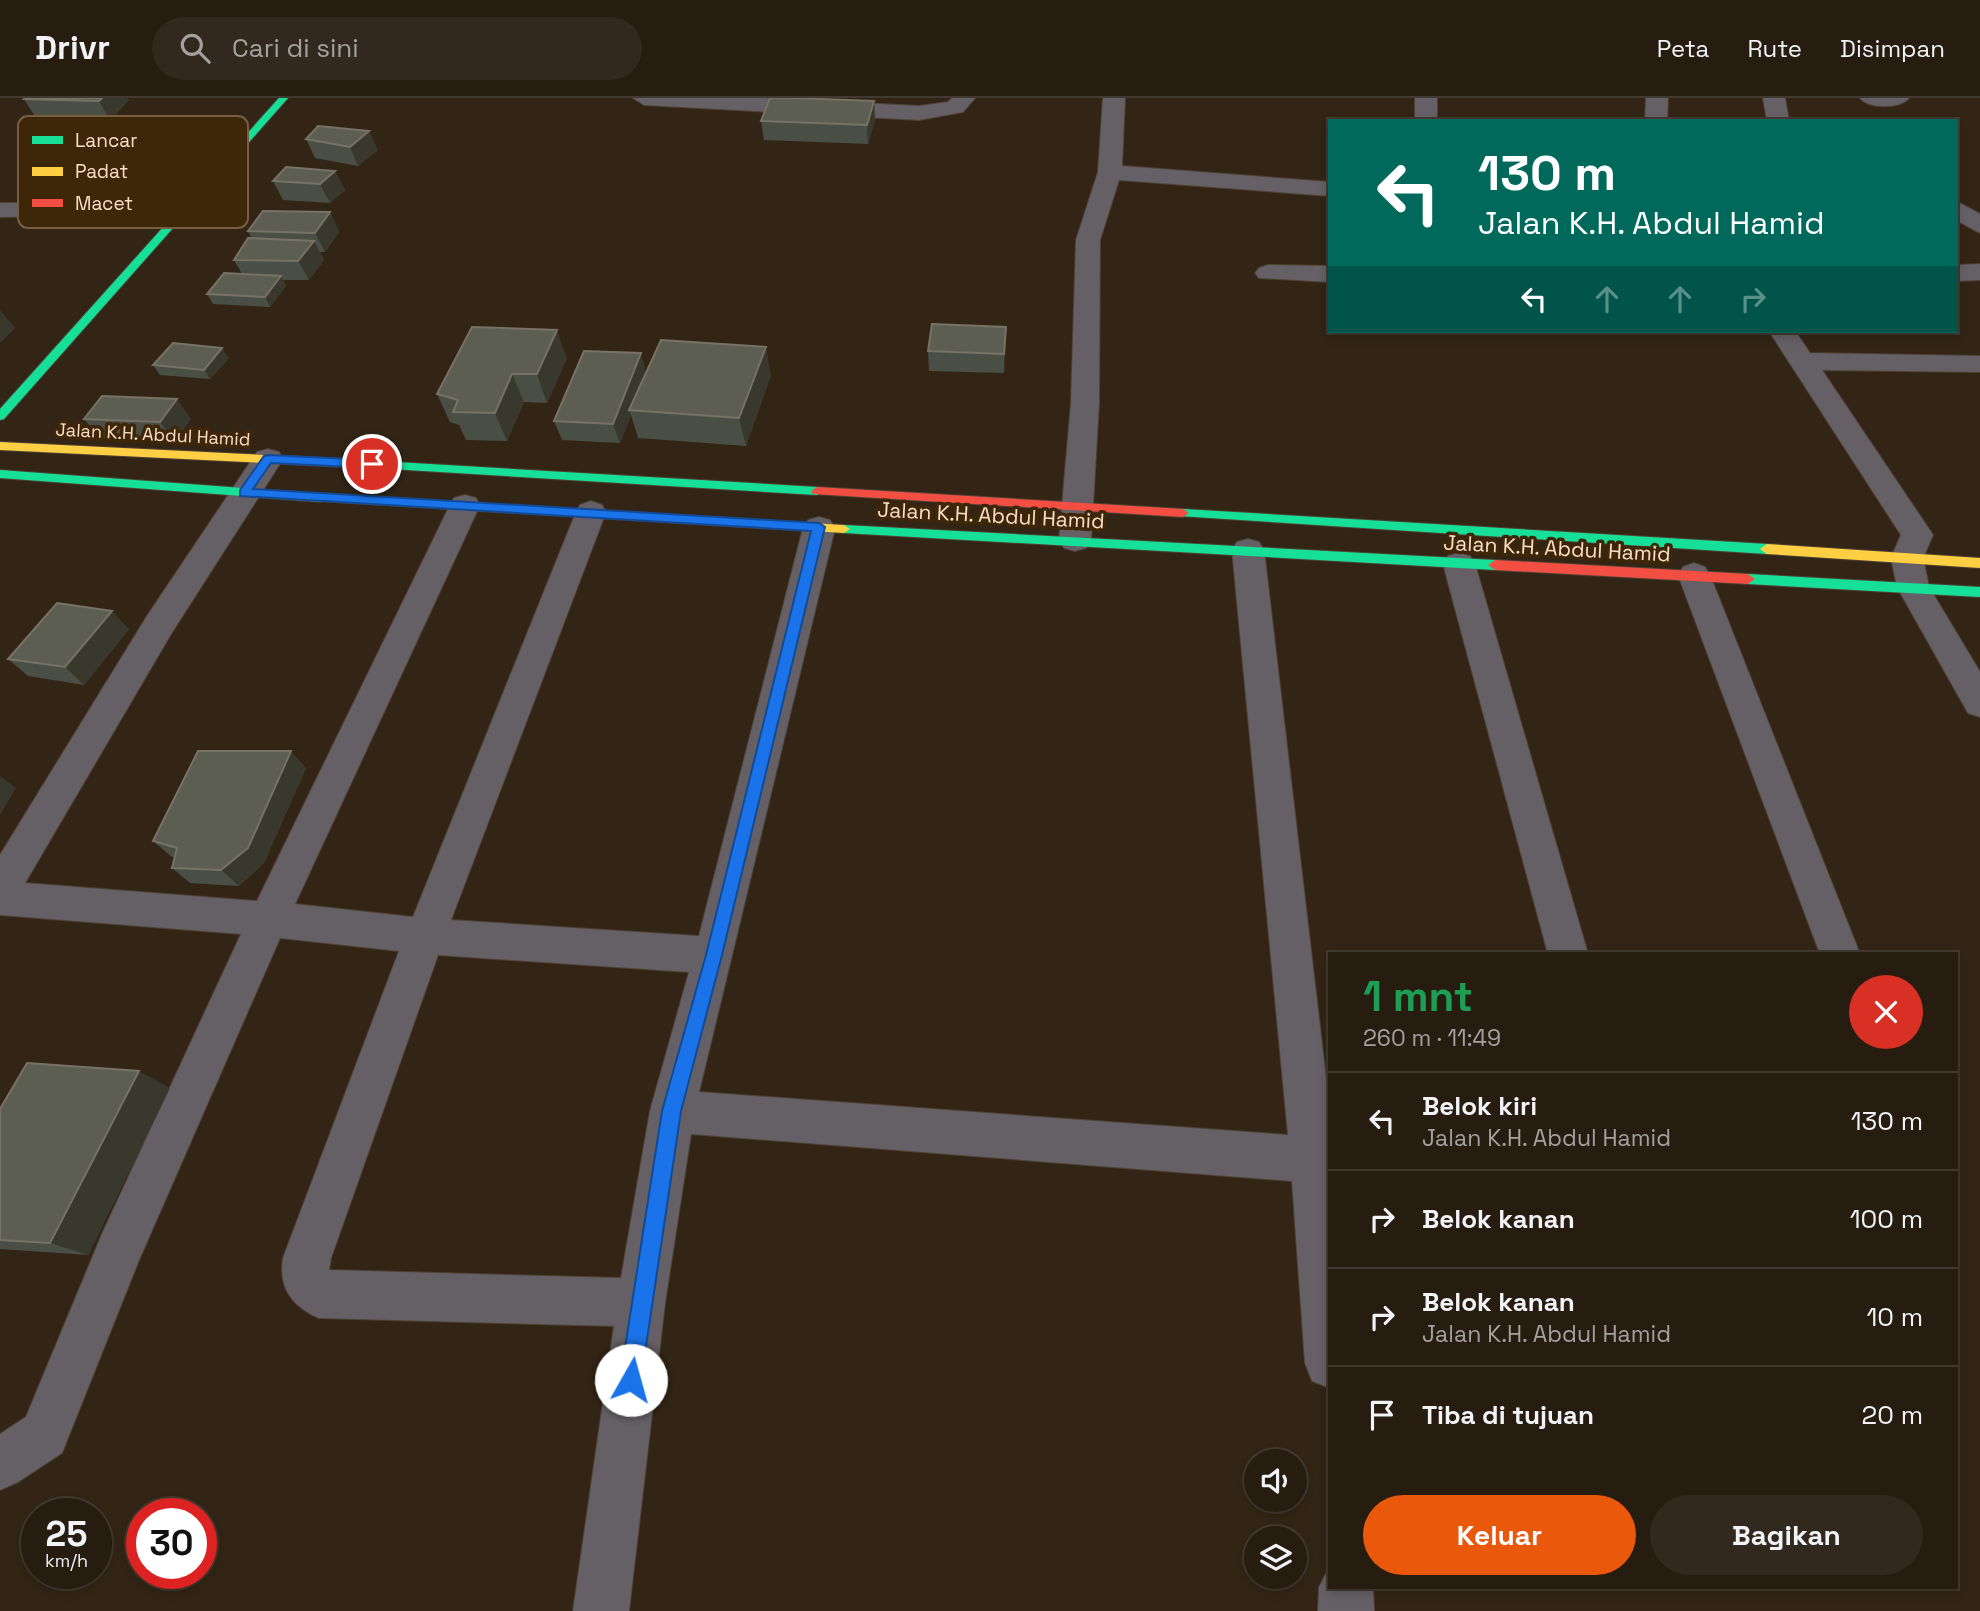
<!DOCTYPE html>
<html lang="id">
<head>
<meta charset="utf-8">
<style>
	body { margin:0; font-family:"Space Grotesk",sans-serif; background:#32291e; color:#f1f3f6; height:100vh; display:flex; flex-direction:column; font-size:26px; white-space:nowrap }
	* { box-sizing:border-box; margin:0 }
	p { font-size:23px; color:#a4a19f }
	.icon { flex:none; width:38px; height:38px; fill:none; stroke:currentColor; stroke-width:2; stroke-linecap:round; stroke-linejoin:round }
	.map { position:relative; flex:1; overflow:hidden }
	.drawer { position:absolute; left:1328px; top:854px; width:630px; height:637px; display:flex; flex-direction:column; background:#261c10; border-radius:0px; box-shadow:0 4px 10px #0003,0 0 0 2px #423a30 }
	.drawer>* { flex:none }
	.top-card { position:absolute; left:1328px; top:21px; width:630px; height:214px; border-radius:0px; box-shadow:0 4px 10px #0003,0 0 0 2px #423a30; background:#00695c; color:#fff; overflow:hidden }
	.fabs { position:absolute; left:1244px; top:1351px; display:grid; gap:14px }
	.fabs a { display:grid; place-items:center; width:63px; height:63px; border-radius:50%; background:#261c10; box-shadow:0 4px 10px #0003,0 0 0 2px #423a30; font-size:35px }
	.speed { position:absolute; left:21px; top:1400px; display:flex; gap:14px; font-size:35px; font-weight:700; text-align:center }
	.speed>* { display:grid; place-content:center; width:91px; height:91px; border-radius:50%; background:#261c10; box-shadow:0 4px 10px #0003,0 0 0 2px #423a30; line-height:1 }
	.speed small { font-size:18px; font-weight:400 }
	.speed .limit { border:10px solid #d22; background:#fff; color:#111 }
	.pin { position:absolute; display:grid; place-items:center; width:60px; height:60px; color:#fff; margin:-30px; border:4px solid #fff; border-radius:50%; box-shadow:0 2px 7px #0007 }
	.me { position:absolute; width:77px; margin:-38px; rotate:7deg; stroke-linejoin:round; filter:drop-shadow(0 0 5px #0008) }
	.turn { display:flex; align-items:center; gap:24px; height:147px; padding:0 35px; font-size:32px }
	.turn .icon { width:91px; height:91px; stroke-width:2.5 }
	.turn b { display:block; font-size:49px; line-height:60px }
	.lanes { display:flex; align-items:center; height:66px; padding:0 35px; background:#0003; justify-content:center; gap:35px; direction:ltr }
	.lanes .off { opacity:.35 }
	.round { display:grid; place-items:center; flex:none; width:74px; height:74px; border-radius:37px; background:#32291e }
	.headline { display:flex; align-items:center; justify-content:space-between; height:119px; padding:0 35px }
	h1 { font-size:42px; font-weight:700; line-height:52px; color:#1e9e55 }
	.button { display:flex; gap:14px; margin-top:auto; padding:14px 35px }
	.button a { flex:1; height:80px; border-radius:42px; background:#ea580c; color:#fff; font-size:28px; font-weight:700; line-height:80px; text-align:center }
	.button a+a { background:#32291e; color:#f1f3f6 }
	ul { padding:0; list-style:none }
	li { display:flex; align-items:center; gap:21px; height:98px; padding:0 35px; border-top:2px solid #423a30 }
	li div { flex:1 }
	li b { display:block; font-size:26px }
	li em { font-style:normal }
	header { display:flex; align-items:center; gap:42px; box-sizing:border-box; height:98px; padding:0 35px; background:#261c10; border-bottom:2px solid #423a30 }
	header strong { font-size:33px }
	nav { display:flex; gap:38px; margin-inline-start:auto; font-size:24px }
	.search { width:490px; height:63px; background:#32291e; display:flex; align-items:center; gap:18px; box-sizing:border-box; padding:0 24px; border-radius:38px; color:#a4a19f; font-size:26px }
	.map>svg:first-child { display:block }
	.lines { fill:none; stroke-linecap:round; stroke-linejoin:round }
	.street-casing { stroke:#4f4234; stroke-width:2 }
	.fast-casing { stroke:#4f4234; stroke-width:2 }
	.slow-casing { stroke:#4f4234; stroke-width:2 }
	.jam-casing { stroke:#4f4234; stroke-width:2 }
	.street { fill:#656065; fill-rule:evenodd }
	.fast { fill:#16e098; fill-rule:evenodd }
	.slow { fill:#ffcf43; fill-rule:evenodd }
	.jam { fill:#f24e42; fill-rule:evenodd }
	.wall { fill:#4a4f45 }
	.shaded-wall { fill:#39382c }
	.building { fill:#5d5e52; stroke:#767264; stroke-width:2 }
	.route { fill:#1a73e8; stroke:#114b97; stroke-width:2 }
	.labels { text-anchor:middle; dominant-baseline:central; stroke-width:7; stroke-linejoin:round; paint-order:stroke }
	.far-street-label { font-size:18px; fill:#fadfc4; stroke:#3e2609 }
	.street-label { font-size:21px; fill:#fadfc4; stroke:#3e2609 }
	.key { fill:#3e2609; stroke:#765e41; stroke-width:2 }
	.key-label { font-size:19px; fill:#fadfc4 }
</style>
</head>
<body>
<header>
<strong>Drivr</strong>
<div class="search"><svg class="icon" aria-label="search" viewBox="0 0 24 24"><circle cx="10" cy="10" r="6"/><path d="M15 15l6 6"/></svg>Cari di sini</div>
<nav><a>Peta</a><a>Rute</a><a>Disimpan</a></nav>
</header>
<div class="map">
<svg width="1980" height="1513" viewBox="0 0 1980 1513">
	<rect width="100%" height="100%" fill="#322515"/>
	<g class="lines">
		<defs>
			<path id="street" d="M633,0H765L919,8L948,4L952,0H975L963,14L919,22L644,7Z
				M1103,0H1125L1122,68L1330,84V98L1119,82L1100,142L1099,305L1091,442L1086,450L1075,453L1064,450L1059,442L1071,305L1076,142L1098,74Z
				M1415,0H1437V23H1415Z
				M1646,0H1668L1667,23H1645Z
				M1763,0H1785L1789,23H1767Z
				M1860,0H1909C1901,11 1868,11 1860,0Z
				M1956,103L1980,116V135L1956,122Z
				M181,104L190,106L193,111L190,116L0,119V105Z
				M1980,166V182L1956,183V167Z
				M1268,167L1330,168V184L1259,180L1255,175L1259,170Z
				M1769,233H1795L1810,255L1980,258V274L1822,272L1933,437L1923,460L1929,489L1980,574V619L1968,615L1897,489L1891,460L1901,437Z
				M268,351L279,354L283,361L171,536L25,785L257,803L450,407L454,400L465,397L476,400L480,407L295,806L413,819L576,414L580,407L591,403L602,407L606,414L451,822L699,838L803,430L808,422L819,419L830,422L835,430L699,994L1288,1037L1232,452L1237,444L1248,441L1259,444L1264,452L1330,1014V1290L1312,1283L1305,1265L1292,1083L691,1036L665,1205L629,1513H573L614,1228L319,1220C293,1209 278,1190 283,1160L399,853L280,840L139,1162L62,1355L18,1384L0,1392V1336L26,1319L102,1136L241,836L0,817V757L147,518L257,354ZM438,857L689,874L650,1013L621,1180L329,1172L331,1160Z
				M1459,455L1470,458L1475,466L1588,856H1548L1443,466L1448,458Z
				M1694,465L1705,469L1710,477L1860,856H1820L1678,477L1683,469Z
				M1330,1468V1489H1373L1374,1513H1318L1319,1489Z"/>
			<path id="fast" d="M279,0H288L4,321L0,322V311Z
				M345,361L817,389L823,393L817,397L341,368L339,365Z
				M0,372L322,396L328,400L322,404L0,380Z
				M1183,411L1767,446L1774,451L1767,456L1179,418L1177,415Z
				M844,427L1495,462L1502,467L1495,472L844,435L838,431Z
				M1748,476L1980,489V499L1748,486L1741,481Z"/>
			<path id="slow" d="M0,344L345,361L351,365L345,369L0,352Z
				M322,396L844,427L850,431L844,435L318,403V397Z
				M1767,446L1980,460V470L1767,456L1760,451Z"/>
			<path id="jam" d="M817,389L1183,411L1189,415L1183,419L813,396L811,393Z
				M1495,462L1748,476L1755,481L1748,486L1495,472L1488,467Z"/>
		</defs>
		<use href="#street" class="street-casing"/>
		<use href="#fast" class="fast-casing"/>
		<use href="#slow" class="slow-casing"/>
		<use href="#jam" class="jam-casing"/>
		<use href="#street" class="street"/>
		<use href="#fast" class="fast"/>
		<use href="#slow" class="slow"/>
		<use href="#jam" class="jam"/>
	</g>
	<path class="wall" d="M25,0H127L129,2L110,22L36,20L24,1Z
		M874,3L875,22L868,46L764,42L761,23Z
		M306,41L378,52L358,68L315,60Z
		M335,73L345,92L330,105L283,102L273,83Z
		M330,114L339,134L325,154H320L324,162L309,182H283L286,188L270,209L213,206L207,196L242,176L234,162L252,141L248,133Z
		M1006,229L1004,275L929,273L928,253Z
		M229,260L210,281L160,277L153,267Z
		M567,260L547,305L524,304L507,343L466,342L459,327L450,324L437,296Z
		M771,277L746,348L638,340L631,317L620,345L562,342L554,323Z
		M84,321H191L175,343L100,340Z
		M129,531L84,587L28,578L8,561Z
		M306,670L264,765L239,788L190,785L172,770L174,759H172L153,743Z
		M170,990L88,1157L0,1151V1011Z"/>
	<path class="shaded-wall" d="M102,0H127L129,2L110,22L99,3Z
		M874,3L875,22L868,46L867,27Z
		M369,33L378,52L358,68L350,49Z
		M335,73L345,92L330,105L320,86Z
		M330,114L339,134L325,154L315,135Z
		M314,143L324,162L309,182L298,163Z
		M281,178L286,188L270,209L265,199Z
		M0,212L15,230L0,245Z
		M1006,229V248L1004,275V256Z
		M557,232L567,260L547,305L537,276Z
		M766,249L771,277L746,348L739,320Z
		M222,250L229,260L210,281L204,272Z
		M641,255L646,274L629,312L631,317L620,345L613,326Z
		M512,276L524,304L507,343L495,315Z
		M177,301L191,321L175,343L160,324Z
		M112,513L129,531L84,587L65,569Z
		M291,653L306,670L264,765L239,788L221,772Z
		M0,678L16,690L0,717Z
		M139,973L170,990L88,1157L50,1145Z"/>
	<path class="building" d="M25,0H102L99,3L24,1Z
		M770,0H794L874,3L867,27L761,23Z
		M318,28L369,33L350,49L306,41Z
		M286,69L335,73L320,86L273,83Z
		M263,113L330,114L315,135L248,133Z
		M248,140L314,143L298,163L234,162Z
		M224,175L281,178L265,199L207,196Z
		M932,226L1006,229L1004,256L928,253Z
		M472,229L557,232L537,276H512L495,315L453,314L458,302L437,296Z
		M661,242L766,249L739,320L629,312Z
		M173,245L222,250L204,272L153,267Z
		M584,253L641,255L613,326L554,323Z
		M102,298L177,301L160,324L84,321Z
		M57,505L112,513L65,569L8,561Z
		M198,653H291L248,750L221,772L172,770L177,750L153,743Z
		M27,965L139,973L50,1145L0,1142V1011Z"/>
	<path class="route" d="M268,357L372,362L378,366L372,370L271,365L253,391L819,425L825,429L722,857L681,1013L641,1282L638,1289L631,1292L623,1289L620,1282L662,1013L706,857L811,433L240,398V392L264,358Z"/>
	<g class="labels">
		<g class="far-street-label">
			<text transform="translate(153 336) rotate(3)">Jalan K.H. Abdul Hamid</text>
		</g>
		<g class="street-label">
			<text transform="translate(991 417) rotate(3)">Jalan K.H. Abdul Hamid</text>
			<text transform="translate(1557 450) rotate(3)">Jalan K.H. Abdul Hamid</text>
		</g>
	</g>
	<rect x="18" y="18" width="230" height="112" rx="10" class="key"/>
	<rect x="32" y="38" width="31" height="8" fill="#16e098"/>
	<rect x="32" y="69" width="31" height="9" fill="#ffcf43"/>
	<rect x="32" y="101" width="31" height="8" fill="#f24e42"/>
	<g class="key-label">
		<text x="75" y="49">Lancar</text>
		<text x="75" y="80">Padat</text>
		<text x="75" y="112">Macet</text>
	</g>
</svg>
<div class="fabs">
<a><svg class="icon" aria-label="sound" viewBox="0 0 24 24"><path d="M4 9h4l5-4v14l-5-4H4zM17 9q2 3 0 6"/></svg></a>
<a><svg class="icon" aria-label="layers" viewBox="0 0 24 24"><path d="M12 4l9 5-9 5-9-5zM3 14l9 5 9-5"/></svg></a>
</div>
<div class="speed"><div>25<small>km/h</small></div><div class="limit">30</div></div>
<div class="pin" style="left:372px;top:366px;background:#d93025"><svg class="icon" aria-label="arrive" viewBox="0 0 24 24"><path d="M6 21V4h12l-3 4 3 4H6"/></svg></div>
<svg class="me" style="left:631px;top:1282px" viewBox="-20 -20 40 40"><circle r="19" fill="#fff"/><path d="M0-13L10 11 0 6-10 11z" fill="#1a73e8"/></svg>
<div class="top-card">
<div class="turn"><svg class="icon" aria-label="left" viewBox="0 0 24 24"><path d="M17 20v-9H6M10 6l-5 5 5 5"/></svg><div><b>130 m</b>Jalan K.H. Abdul Hamid</div></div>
<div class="lanes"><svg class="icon" aria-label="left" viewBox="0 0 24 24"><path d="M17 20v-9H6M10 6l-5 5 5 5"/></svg><svg class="icon off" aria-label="ahead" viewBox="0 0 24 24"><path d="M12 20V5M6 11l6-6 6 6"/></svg><svg class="icon off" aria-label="ahead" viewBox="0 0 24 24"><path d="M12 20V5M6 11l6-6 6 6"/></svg><svg class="icon off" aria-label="right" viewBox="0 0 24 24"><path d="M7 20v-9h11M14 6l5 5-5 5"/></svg></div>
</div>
<section class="drawer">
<div class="headline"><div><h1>1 mnt</h1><p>260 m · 11:49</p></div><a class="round" style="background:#d93025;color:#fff"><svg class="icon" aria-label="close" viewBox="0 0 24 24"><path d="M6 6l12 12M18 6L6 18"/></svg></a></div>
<ul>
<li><svg class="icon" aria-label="left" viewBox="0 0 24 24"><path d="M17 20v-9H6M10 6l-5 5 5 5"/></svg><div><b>Belok kiri</b><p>Jalan K.H. Abdul Hamid</p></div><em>130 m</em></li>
<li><svg class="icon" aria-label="right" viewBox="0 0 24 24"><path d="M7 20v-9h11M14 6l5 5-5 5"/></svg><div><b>Belok kanan</b></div><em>100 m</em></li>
<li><svg class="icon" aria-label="right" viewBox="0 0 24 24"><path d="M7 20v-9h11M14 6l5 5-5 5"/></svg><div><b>Belok kanan</b><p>Jalan K.H. Abdul Hamid</p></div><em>10 m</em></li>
<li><svg class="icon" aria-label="arrive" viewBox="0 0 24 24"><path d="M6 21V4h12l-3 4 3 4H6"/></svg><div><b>Tiba di tujuan</b></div><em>20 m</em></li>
</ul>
<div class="button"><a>Keluar</a><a>Bagikan</a></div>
</section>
</div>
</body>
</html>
